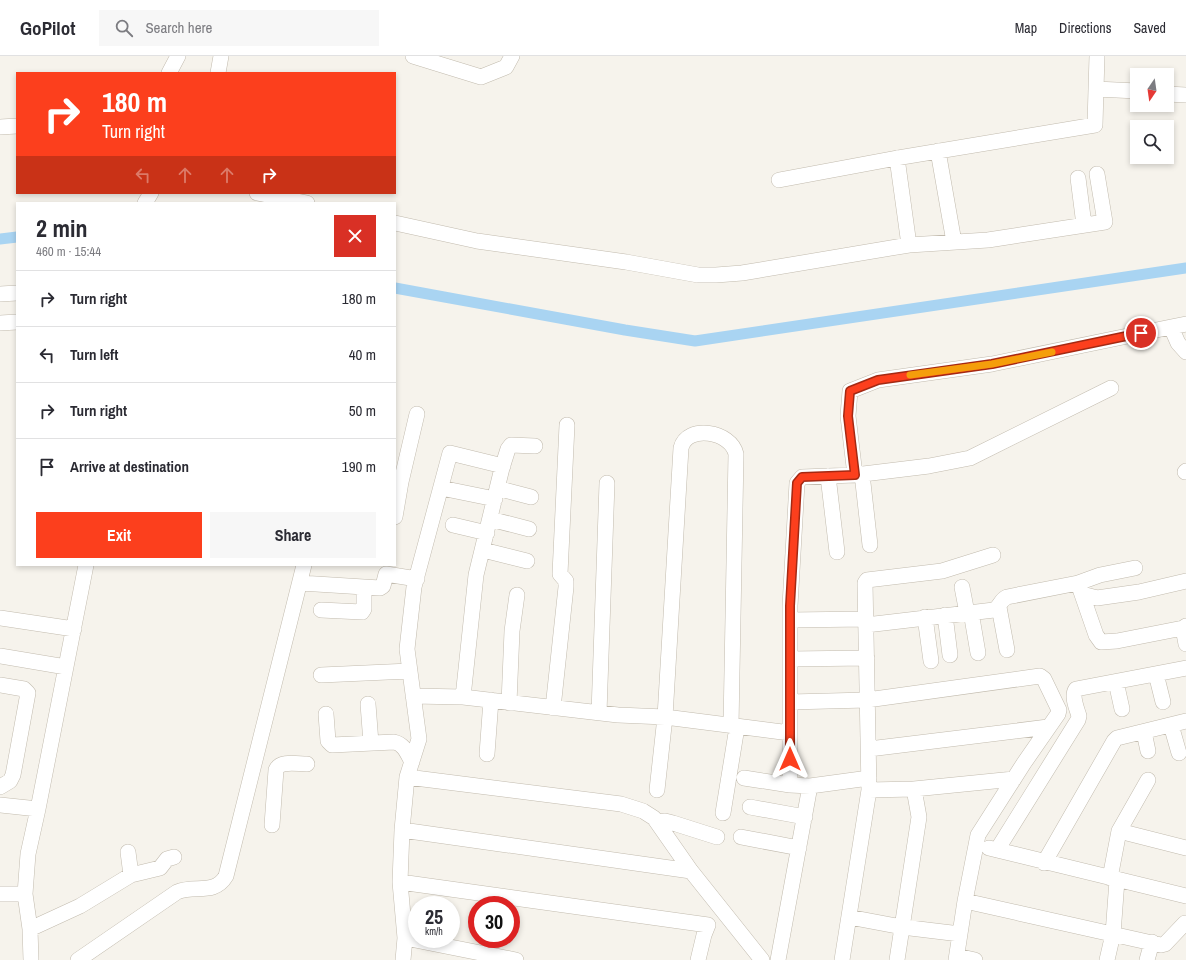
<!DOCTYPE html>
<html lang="en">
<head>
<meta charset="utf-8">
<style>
	body { margin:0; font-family:"Archivo Narrow",sans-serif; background:#f7f7f7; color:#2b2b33; height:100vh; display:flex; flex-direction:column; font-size:15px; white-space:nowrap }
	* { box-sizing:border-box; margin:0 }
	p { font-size:13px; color:#7c7c81 }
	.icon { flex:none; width:22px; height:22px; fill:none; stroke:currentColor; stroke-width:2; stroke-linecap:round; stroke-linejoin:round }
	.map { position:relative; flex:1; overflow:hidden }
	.panel { position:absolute; left:16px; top:146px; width:380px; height:364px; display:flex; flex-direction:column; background:#fff; border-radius:0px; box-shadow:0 2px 6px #0003 }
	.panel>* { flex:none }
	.hud { position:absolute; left:16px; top:16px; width:380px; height:122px; border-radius:0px; box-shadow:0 2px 6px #0003; background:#fc3f1d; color:#fff; overflow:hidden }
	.needle { width:26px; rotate:193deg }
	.buttons { position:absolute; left:1130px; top:12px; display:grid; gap:8px }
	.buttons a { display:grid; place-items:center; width:44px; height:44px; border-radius:0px; background:#fff; box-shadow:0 2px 6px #0003; font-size:20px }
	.speed { position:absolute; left:408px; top:840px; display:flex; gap:8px; font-size:20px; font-weight:700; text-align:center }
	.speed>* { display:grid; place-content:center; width:52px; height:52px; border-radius:50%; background:#fff; box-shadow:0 2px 6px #0003; line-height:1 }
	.speed small { font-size:10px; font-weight:400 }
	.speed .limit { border:6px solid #d22; background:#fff; color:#111 }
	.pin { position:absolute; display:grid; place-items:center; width:34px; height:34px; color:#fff; margin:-17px; border:2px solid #fff; border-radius:50%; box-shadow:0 1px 4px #0007 }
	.me { position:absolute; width:44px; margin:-22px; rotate:0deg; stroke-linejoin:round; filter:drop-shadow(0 0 3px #0008) }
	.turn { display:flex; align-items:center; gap:14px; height:84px; padding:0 20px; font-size:18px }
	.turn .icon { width:52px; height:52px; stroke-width:2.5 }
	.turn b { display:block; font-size:28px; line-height:34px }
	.lanes { display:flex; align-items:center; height:38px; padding:0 20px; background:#0003; justify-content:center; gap:20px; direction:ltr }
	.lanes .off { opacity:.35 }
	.round { display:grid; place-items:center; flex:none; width:42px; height:42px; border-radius:0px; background:#f7f7f7 }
	.summary { display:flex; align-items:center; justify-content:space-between; height:68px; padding:0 20px }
	h1 { font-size:24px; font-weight:700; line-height:30px }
	.action { display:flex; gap:8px; margin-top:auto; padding:8px 20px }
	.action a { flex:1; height:46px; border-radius:0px; background:#fc3f1d; color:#fff; font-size:16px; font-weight:700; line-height:46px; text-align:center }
	.action a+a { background:#f7f7f7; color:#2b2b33 }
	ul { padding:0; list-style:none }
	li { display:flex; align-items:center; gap:12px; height:56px; padding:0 20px; border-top:1px solid #e1e1e2 }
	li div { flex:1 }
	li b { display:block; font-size:15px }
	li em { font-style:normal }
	header { display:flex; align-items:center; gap:24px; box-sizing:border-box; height:56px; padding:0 20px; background:#fff; border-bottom:1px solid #e1e1e2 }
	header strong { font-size:19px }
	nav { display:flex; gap:22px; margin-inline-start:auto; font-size:14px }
	.search { width:280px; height:36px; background:#f7f7f7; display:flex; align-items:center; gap:10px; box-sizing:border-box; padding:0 14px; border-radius:0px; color:#7c7c81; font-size:15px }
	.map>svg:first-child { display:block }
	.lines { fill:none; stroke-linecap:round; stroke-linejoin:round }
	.canal { stroke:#a9d4f2; stroke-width:11 }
	.minor-casing { stroke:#c2bbae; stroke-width:16 }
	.minor { stroke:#fff; stroke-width:15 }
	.route-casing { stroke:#a42913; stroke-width:10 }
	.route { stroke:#fc3f1d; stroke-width:7 }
	.slow { stroke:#f59e0b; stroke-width:7 }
</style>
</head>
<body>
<header>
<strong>GoPilot</strong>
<div class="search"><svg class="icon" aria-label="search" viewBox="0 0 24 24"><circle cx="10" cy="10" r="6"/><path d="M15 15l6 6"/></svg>Search here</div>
<nav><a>Map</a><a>Directions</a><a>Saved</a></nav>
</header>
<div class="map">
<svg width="1186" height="904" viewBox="0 0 1186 904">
	<rect width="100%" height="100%" fill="#f6f3ec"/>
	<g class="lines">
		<path class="canal" d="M0,183L17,181
			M395,232L625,274L695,285L1186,212"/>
		<defs>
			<path id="minor" d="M413,0L481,21L506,11L512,0
				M169,17L178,0
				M218,17L221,0
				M1096,33L1097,0
				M1167,38L1186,39
				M0,71L17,70
				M938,95L954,186
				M897,102L909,189
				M1078,122L1084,169
				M779,124L897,102L1095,69L1096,33L1137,35
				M257,137L307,147
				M145,147L151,137
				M395,167L477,185L626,206L698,219H716L742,217L909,189L988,184L1105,166L1097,118
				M0,238L17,237
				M0,267L17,266
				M1186,268L1171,271L1178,287L1186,296
				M1185,416L1186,415
				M862,418L870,489
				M855,419L848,360L850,335L878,324L992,308L1171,271
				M828,420L837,496
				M441,432L495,443
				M497,432L531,441
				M395,461L401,426L417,358
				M490,463L529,473
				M453,469L487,477
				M483,494L527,505
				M1135,512L1100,519L1078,527L1096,579L1101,586L1117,585L1183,572L1186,570
				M300,527L380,532L383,530L386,518L417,523
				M962,531L967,557
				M1082,538L1097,542L1139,536L1186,525
				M999,551L1007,594
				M321,554L362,556L364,553V531
				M971,556L978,597
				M945,559L950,599
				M925,561L931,605
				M0,562L74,573
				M790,564L866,563
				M866,569L994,554C1001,550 1000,544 1007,541L1078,527
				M1183,572L1186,588
				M0,600L66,611
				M790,603L867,602
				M1156,618L1163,646
				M321,619L410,615
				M1116,626L1122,653
				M0,629L24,633L28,637L13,719L10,725L0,731
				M413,640L463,641L618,659L665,661L681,392C687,368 731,375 736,398L731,670
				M463,641L476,519L502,412L508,393L511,389L535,390
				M790,646L867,644L1040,620L1044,623L1059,654L1058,658L1024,707L978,779L965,845L956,904
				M509,647L512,575L517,539
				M368,648L371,687
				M553,652L566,531V525L560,518L567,369
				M599,657L607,427
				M326,658L328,685L332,689L394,686C404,688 407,697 412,706
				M1171,669L1179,697
				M1144,676L1148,695
				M869,693L1048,671
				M487,698L491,644
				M407,721L621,748L643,755L654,762L691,815L762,904
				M744,722L790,729L810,730L869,722
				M1148,724L1119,775L1186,792
				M790,729V677
				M657,734L665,661L790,677V550L797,427L802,421L855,419L929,410L970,402L1111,332
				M869,734L914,733L1014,723
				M0,749L38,753
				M750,751L805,761
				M723,757L737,671
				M657,766L665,765L673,767L717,781
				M272,769L276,714C280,704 297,708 307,708
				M402,774L691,815
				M741,781L799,792
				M989,792L1186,840
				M997,794L1078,664L1079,660C1077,653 1071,640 1076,633L1186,612
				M128,796L131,819
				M1044,807L1114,685L1117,682L1186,665
				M1110,822L1119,775
				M400,826L708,869L704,879L698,904
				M0,838H25
				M965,845L1161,889L1165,888L1185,867
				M849,861L902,871L960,878
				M30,873L80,850L131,819L160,812L167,803L174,801
				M405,882L516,904
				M957,900L975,904
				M31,904L30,873L25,838L28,798L38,753L86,509
				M78,904L177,836C195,828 214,840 226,820L304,509
				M403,904L405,882L400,826L402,774L407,721L419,683L407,593L414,531L450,397L503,410
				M778,904L810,730
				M842,904L869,734L865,527L867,524L942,515L993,499
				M897,904L919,761L914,733
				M1107,904L1113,878L1117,824
				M1147,904L1152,886"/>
		</defs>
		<use href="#minor" class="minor-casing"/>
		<use href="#minor" class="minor"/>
	</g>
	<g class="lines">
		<defs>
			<path id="route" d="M790,703V550L797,427L802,421L855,419L848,360L850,335L878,324L992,308L1141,277"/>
		</defs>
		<use href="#route" class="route-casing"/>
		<use href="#route" class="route"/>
		<path class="slow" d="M910,319L992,308L1052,296"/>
	</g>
</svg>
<div class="buttons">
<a><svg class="needle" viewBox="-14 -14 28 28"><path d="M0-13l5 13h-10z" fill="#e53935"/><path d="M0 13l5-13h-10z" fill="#7c7c81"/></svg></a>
<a><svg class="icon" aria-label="search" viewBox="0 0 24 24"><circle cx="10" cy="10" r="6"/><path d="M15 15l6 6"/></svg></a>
</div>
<div class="speed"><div>25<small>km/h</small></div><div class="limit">30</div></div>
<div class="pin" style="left:1141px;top:277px;background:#d93025"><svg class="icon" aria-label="arrive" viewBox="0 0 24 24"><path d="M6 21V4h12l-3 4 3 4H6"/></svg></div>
<svg class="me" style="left:790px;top:703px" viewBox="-20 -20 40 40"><path d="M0-17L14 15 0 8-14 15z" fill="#fc3f1d" stroke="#fff" stroke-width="4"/></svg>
<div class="hud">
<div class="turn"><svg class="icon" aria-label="right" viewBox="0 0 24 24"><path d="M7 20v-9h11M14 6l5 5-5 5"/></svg><div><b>180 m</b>Turn right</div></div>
<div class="lanes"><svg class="icon off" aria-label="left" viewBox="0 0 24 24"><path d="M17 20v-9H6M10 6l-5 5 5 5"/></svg><svg class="icon off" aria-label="ahead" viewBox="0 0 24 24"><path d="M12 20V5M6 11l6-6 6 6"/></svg><svg class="icon off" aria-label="ahead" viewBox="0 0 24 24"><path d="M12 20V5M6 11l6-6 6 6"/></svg><svg class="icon" aria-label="right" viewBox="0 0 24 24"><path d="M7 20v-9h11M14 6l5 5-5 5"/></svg></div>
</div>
<section class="panel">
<div class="summary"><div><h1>2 min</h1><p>460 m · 15:44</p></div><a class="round" style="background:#d93025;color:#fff"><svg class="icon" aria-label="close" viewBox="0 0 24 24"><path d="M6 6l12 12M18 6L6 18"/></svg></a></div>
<ul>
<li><svg class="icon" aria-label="right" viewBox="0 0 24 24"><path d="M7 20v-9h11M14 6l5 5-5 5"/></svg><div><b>Turn right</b></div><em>180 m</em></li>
<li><svg class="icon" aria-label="left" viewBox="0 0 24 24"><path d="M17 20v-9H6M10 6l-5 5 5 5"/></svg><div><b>Turn left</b></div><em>40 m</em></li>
<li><svg class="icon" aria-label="right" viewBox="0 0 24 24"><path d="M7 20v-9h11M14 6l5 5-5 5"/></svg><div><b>Turn right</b></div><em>50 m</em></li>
<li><svg class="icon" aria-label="arrive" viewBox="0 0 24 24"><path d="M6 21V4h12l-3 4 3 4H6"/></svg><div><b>Arrive at destination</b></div><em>190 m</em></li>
</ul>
<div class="action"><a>Exit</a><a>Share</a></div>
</section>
</div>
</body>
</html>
